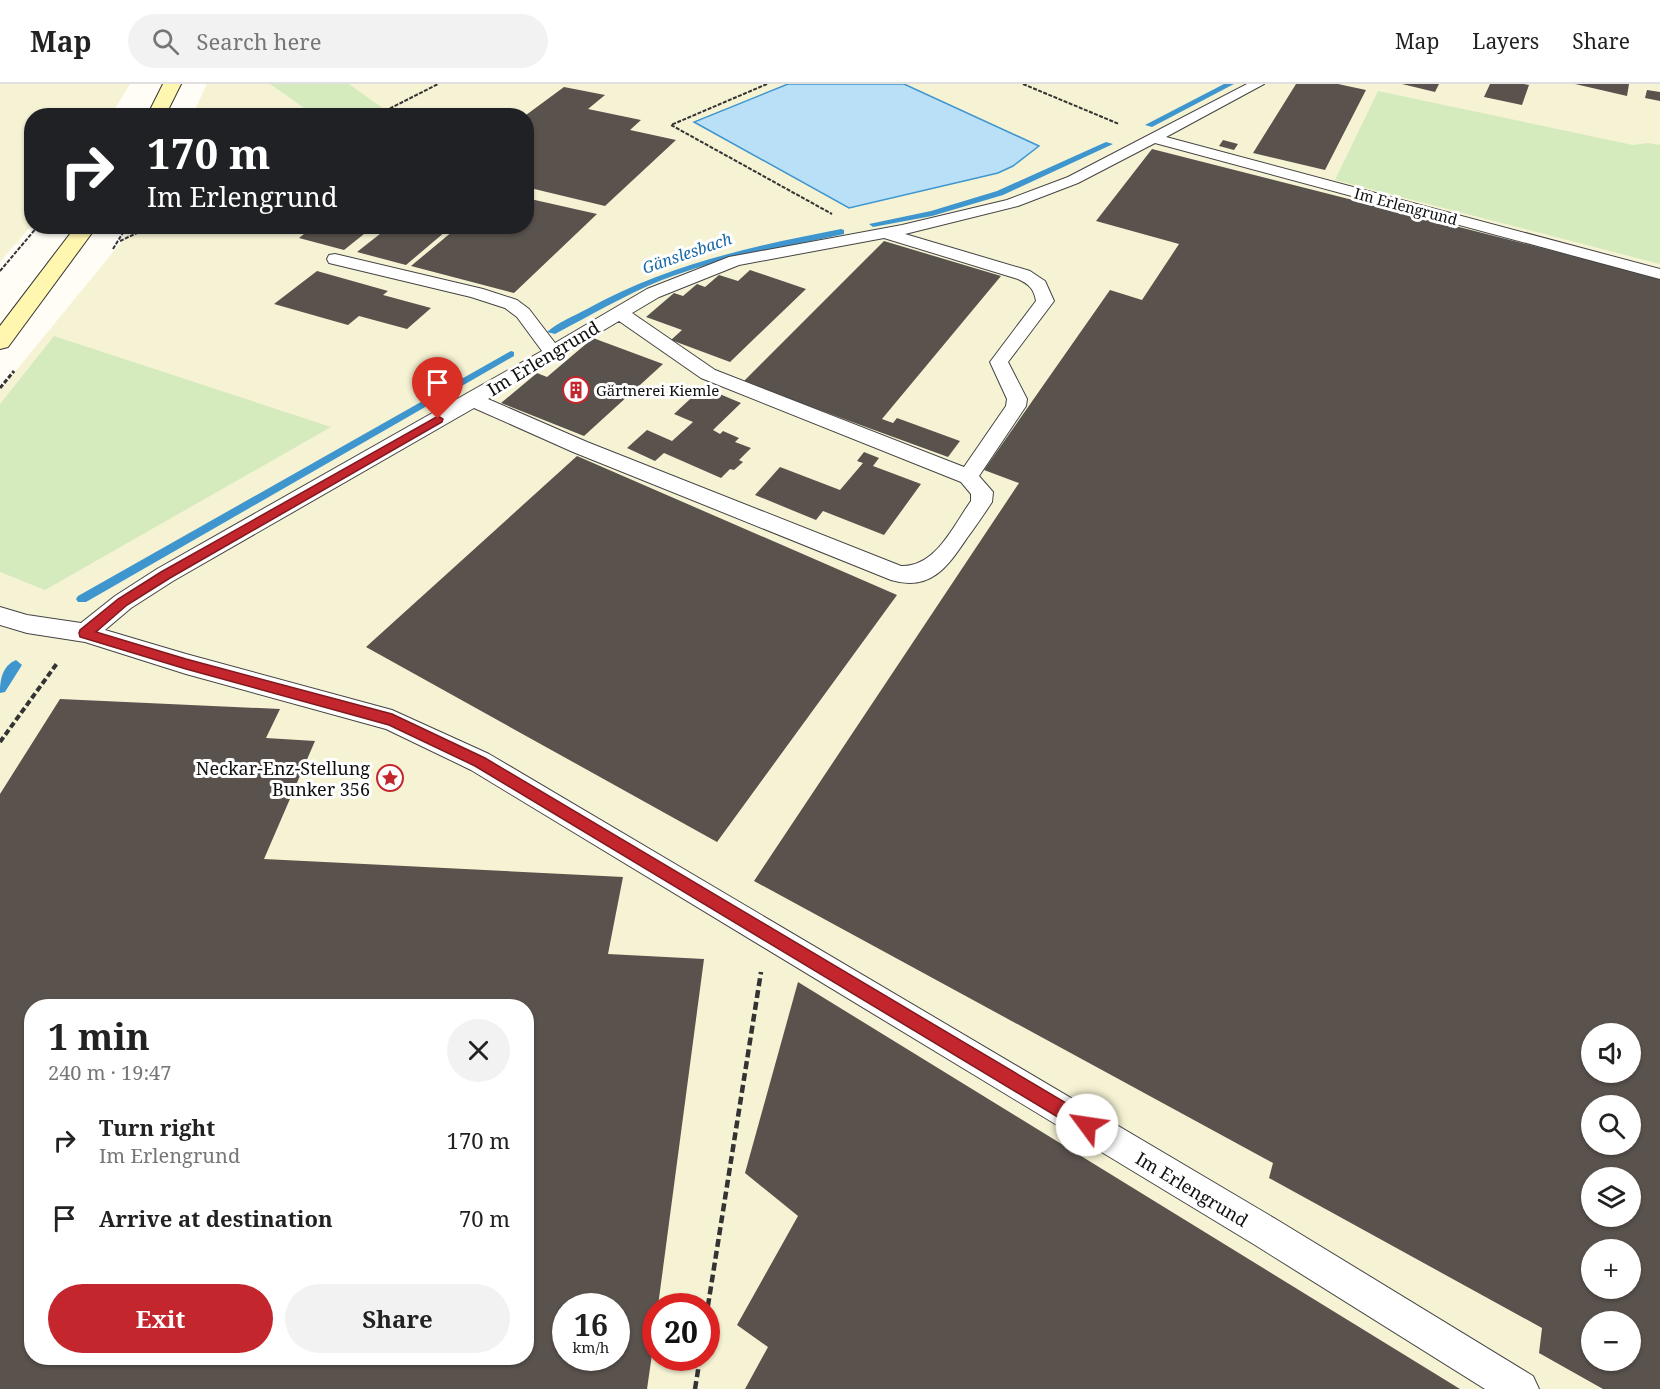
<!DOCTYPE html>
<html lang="en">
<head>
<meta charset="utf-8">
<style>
	body { margin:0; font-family:"Noto Serif",serif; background:#f2f2f2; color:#222; height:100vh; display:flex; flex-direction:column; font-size:22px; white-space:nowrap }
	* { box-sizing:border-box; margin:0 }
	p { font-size:20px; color:#767676 }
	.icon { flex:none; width:33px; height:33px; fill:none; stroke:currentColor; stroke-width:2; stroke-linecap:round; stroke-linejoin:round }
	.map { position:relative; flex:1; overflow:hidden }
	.drawer { position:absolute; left:24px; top:915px; width:510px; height:366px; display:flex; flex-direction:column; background:#fff; border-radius:24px; box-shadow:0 2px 4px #0004 }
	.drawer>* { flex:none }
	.guide { position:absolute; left:24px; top:24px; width:510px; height:126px; border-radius:24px; box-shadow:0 2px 4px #0004; background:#202124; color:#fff; overflow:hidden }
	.tools { position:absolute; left:1581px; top:939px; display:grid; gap:12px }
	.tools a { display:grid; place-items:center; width:60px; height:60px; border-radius:50%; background:#fff; box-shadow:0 2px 4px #0004; font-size:30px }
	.speed { position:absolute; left:552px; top:1209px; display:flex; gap:12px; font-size:30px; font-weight:700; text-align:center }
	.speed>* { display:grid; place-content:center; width:78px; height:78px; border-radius:50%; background:#fff; box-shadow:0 2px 4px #0004; line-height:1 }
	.speed small { font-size:15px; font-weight:400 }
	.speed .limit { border:9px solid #d22; background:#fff; color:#111 }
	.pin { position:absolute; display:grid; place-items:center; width:51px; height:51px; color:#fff; margin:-62px -26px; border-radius:50% 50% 50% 0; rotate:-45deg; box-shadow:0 0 6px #0007 }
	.pin .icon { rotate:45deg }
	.me { position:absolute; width:66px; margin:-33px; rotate:301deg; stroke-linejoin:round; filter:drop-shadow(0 0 4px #0008) }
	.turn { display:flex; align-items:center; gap:21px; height:126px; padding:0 24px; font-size:27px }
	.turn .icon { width:78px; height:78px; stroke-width:2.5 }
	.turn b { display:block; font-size:42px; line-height:51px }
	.round { display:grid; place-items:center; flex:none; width:63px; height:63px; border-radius:32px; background:#f2f2f2 }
	.overview { display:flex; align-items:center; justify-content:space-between; height:102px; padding:0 24px }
	h1 { font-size:36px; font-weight:700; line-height:45px }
	.button { display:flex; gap:12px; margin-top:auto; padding:12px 24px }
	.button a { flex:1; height:69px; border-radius:36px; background:#c4262e; color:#fff; font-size:24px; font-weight:700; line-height:69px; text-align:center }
	.button a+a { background:#f2f2f2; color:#222 }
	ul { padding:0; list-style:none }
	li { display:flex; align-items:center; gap:18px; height:78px; padding:0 24px }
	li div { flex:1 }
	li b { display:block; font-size:22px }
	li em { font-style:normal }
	header { display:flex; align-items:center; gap:36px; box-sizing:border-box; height:84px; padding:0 30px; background:#fff; border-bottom:2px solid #e0e0e0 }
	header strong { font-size:28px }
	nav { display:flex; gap:33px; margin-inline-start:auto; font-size:21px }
	.search { width:420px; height:54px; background:#f2f2f2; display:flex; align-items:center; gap:15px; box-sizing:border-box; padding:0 21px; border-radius:33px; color:#767676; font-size:22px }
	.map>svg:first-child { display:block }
	.farmland { fill:#f6f3d4; fill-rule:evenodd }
	.green { fill:#d5ebbd }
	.water { fill:#b9e0f7; stroke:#3f96cf; stroke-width:1.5 }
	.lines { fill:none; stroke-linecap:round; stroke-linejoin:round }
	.stream { fill:#3f96cf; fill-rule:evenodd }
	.building { fill:#5a524d; fill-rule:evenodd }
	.lane-casing { stroke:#444; stroke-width:2 }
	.secondary-casing { stroke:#333; stroke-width:2 }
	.path-far3 { stroke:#333; stroke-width:2; stroke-dasharray:4 1.5; stroke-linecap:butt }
	.path-far2 { stroke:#333; stroke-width:3; stroke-dasharray:4.5 2; stroke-linecap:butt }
	.path-far1 { stroke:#333; stroke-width:4; stroke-dasharray:6 3; stroke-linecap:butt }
	.path { stroke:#333; stroke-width:4.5; stroke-dasharray:8 4; stroke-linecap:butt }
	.lane { fill:#fff; fill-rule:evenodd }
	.secondary { fill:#fff6b0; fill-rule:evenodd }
	.route { fill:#c4262e; stroke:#7f191e; stroke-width:1.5 }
	.labels { text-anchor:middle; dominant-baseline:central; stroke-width:6; stroke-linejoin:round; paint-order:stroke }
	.far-street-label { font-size:15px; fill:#111; stroke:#fff }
	.far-poi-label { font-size:15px; fill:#111; stroke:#fff; text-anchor:start }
	.far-water-label { font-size:16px; font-style:italic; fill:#1768a6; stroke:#fff }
	.street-label { font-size:18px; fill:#111; stroke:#fff }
	.poi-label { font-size:18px; fill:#111; stroke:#fff; text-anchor:end }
</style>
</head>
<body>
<header>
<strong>Map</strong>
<div class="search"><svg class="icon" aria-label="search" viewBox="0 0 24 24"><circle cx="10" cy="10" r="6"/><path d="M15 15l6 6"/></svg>Search here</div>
<nav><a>Map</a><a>Layers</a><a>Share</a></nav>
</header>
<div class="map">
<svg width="1660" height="1305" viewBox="0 0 1660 1305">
	<rect width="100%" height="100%" fill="#fffdf5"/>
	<path class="farmland" d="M0,0H130L111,31L32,32L31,142L0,178Z
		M207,0H270L314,31L192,32Z
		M349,0H1660V1305H0V306L128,150L143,142H526V32L370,31L383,25ZM32,922H526V1274H32ZM1592,950H1630V988H1592ZM1592,1022H1630V1060H1592ZM1592,1094H1630V1132H1592ZM1592,1166H1630V1204H1592ZM566,1222H616V1274H566ZM656,1222H706V1274H656ZM1592,1238H1630V1276H1592Z"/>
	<path class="green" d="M270,0H349L384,25L370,31H314Z
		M1378,7L1633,61L1648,59L1660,61V180L1335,96Z
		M54,252L331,343L45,506L0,488V320Z"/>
	<path class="water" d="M788,0H904L1039,62L1013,82L998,89L849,124L694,38Z"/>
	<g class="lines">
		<path class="stream" d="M1224,0H1234L1152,43L1145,41Z
			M1106,58L1113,60L1003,111L932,132L873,143L869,140L931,127L997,107Z
			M841,145L844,146V150C783,164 721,173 662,196C625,211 591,231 555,250L547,248C558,238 574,232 587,225C666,181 753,162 841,145Z
			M511,267L514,268V272L86,518H78L76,515L78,512Z
			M16,576L22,581L5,608L0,609C0,596 2,582 16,576Z"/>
	</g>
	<path class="building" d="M1296,0H1338L1366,6L1325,86L1253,69Z
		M1402,0H1439L1435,8Z
		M1490,0H1524L1529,1L1522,21L1484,13Z
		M1575,0H1629L1627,12Z
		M564,3L605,11L588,25L641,36L630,46L676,56L605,122L526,103V31Z
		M1647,6L1660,8V17L1645,14Z
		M1223,56L1238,60L1234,66L1219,62Z
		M1152,65L1660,194V1305H1603L1539,1269L1542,1244L1269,1094L1273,1079L754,797L1019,399L984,386L1110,206L1142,216L1179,160L1096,137ZM1592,950H1630V988H1592ZM1592,1022H1630V1060H1592ZM1592,1094H1630V1132H1592ZM1592,1166H1630V1204H1592ZM1592,1238H1630V1276H1592Z
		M526,114L597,130L514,209L411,182L459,142H526Z
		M257,142H294L283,150Z
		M314,142H374L344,166L299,154Z
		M390,142H452L406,181L357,168Z
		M884,157L1001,192L882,335L893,339L897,334L960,357L948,373L743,298Z
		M750,186L806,205L730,278L671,256L682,246L646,233L674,209L683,212L697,200L705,203L719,191L738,197Z
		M317,187L388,207L383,211L431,224L407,245L359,232L348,241L274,220Z
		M593,254L663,280L584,352L501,319L537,289L547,293Z
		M703,303L741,319L713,346L720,350L723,347L739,354L735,358L751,364L739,376L743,378L734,386L730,385L721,394L664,369L655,377L627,364L647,346L672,357L693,338L674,330Z
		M864,368L879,374L873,382L921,400L884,451L823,427L816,436L755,411L780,383L840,406L863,379L857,377Z
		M577,372L897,511L717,758L366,563Z
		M60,615L280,625L266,654L315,657L264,775L623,793L608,870L704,875L658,1222H656V1243L647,1305H0V710ZM32,922H526V1274H32ZM566,1222H616V1274H566Z
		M798,898L1460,1305H745L768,1263L737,1241L798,1132L745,1089Z"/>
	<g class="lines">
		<defs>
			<path id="lane" d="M1247,0H1264L1166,53L1660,185V195L1155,59L1078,99L1018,122L905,150L1030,187L1045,197L1054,217L1008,278L1027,315L1026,322L979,392L993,408L992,418C984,430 976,442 967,454C948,482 931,508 891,496L573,368L474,324L173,497L131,524L105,546L186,570L392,626L489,670L1279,1137L1533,1292L1539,1305H1485L1255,1161L471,686L386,645L186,590L85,558L27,549L0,541V523L27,531L81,539L115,512L157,485L542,267L517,233L505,224L471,213L329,179L327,175L329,171L335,170L483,205L517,216L529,225L555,259L647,205L729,173L902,141L1007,116L1068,93ZM884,154L1018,195C1029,200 1034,205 1036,217L990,278L1007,315L1006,322L964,383L715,286L632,229L659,213L739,181ZM619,237L701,294L961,398L971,410V417C953,442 936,483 901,482L587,358L488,315Z"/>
			<path id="secondary" d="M163,0H181L165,32H147Z
				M76,142H97L8,263L0,265V242Z"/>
		</defs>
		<use href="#lane" class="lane-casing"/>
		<use href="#secondary" class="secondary-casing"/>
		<path class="path-far3" d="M767,0L671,41L832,130
			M1023,0L1119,40
			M375,32L438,0
			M120,157L152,142
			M113,165L127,142
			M0,187L38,142"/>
		<path class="path-far2" d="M0,304L14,287"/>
		<path class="path-far1" d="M0,658L58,578"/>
		<path class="path" d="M706,1234L761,888
			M695,1305L700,1274"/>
		<use href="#lane" class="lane"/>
		<use href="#secondary" class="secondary"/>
	</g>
	<path class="route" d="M438,332L443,335L442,338L170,494L127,521L96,548L186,575L392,630L485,674L1093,1035L1096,1041L1093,1047L1087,1050L1081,1047L475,682L389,641L186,585L80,553L79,549L80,546L118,515L161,488Z"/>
	<defs>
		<symbol id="building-ring" viewBox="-11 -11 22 22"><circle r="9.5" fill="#fff" stroke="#c4262e" stroke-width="1.5"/><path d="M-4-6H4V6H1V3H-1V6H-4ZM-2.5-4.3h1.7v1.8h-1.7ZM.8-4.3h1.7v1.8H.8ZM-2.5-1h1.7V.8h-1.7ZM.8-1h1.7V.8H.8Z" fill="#c4262e"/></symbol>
		<symbol id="sight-ring" viewBox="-11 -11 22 22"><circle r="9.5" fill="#fff" stroke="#c4262e" stroke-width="1.5"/><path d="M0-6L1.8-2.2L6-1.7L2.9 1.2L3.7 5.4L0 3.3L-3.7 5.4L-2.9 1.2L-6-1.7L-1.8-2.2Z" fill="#c4262e"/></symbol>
	</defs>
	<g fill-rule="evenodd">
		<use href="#building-ring" x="561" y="291" width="30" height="30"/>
		<use href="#sight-ring" x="375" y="679" width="30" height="30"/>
	</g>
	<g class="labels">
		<g class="far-street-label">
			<text transform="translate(1406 122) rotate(15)">Im Erlengrund</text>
		</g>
		<g class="far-poi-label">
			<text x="596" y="306">Gärtnerei Kiemle</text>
		</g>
		<g class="far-water-label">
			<text transform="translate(687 169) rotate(-19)">Gänslesbach</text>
		</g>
		<g class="street-label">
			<text transform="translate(543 274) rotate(-31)">Im Erlengrund</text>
			<text transform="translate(1192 1105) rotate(31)">Im Erlengrund</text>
		</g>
		<g class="poi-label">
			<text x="370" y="684">Neckar-Enz-Stellung<tspan x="370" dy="21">Bunker 356</tspan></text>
		</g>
	</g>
</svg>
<div class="tools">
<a><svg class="icon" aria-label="sound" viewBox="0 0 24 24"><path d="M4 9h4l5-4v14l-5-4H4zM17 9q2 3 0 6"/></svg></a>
<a><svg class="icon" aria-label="search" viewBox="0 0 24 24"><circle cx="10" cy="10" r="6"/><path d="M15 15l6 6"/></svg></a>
<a><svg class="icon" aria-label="layers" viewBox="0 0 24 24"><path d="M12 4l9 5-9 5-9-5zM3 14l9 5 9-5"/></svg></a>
<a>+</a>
<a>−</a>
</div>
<div class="speed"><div>16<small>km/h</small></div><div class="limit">20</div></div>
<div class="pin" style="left:438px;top:335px;background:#d93025"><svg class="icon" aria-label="arrive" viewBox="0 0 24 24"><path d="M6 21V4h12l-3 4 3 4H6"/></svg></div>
<svg class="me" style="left:1087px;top:1041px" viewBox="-20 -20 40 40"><circle r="19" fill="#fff"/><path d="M0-13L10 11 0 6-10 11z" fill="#c4262e"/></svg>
<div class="guide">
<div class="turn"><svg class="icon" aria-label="right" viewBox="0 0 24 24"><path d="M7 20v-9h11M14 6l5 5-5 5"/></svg><div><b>170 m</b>Im Erlengrund</div></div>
</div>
<section class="drawer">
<div class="overview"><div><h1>1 min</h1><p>240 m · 19:47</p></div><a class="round"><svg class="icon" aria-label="close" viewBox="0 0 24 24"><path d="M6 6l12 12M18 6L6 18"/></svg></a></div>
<ul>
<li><svg class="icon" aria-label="right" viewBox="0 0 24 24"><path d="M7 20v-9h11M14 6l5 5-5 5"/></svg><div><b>Turn right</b><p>Im Erlengrund</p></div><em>170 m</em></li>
<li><svg class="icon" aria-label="arrive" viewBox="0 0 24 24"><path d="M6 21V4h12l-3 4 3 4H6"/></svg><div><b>Arrive at destination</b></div><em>70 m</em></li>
</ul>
<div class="button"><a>Exit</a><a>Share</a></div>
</section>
</div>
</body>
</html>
